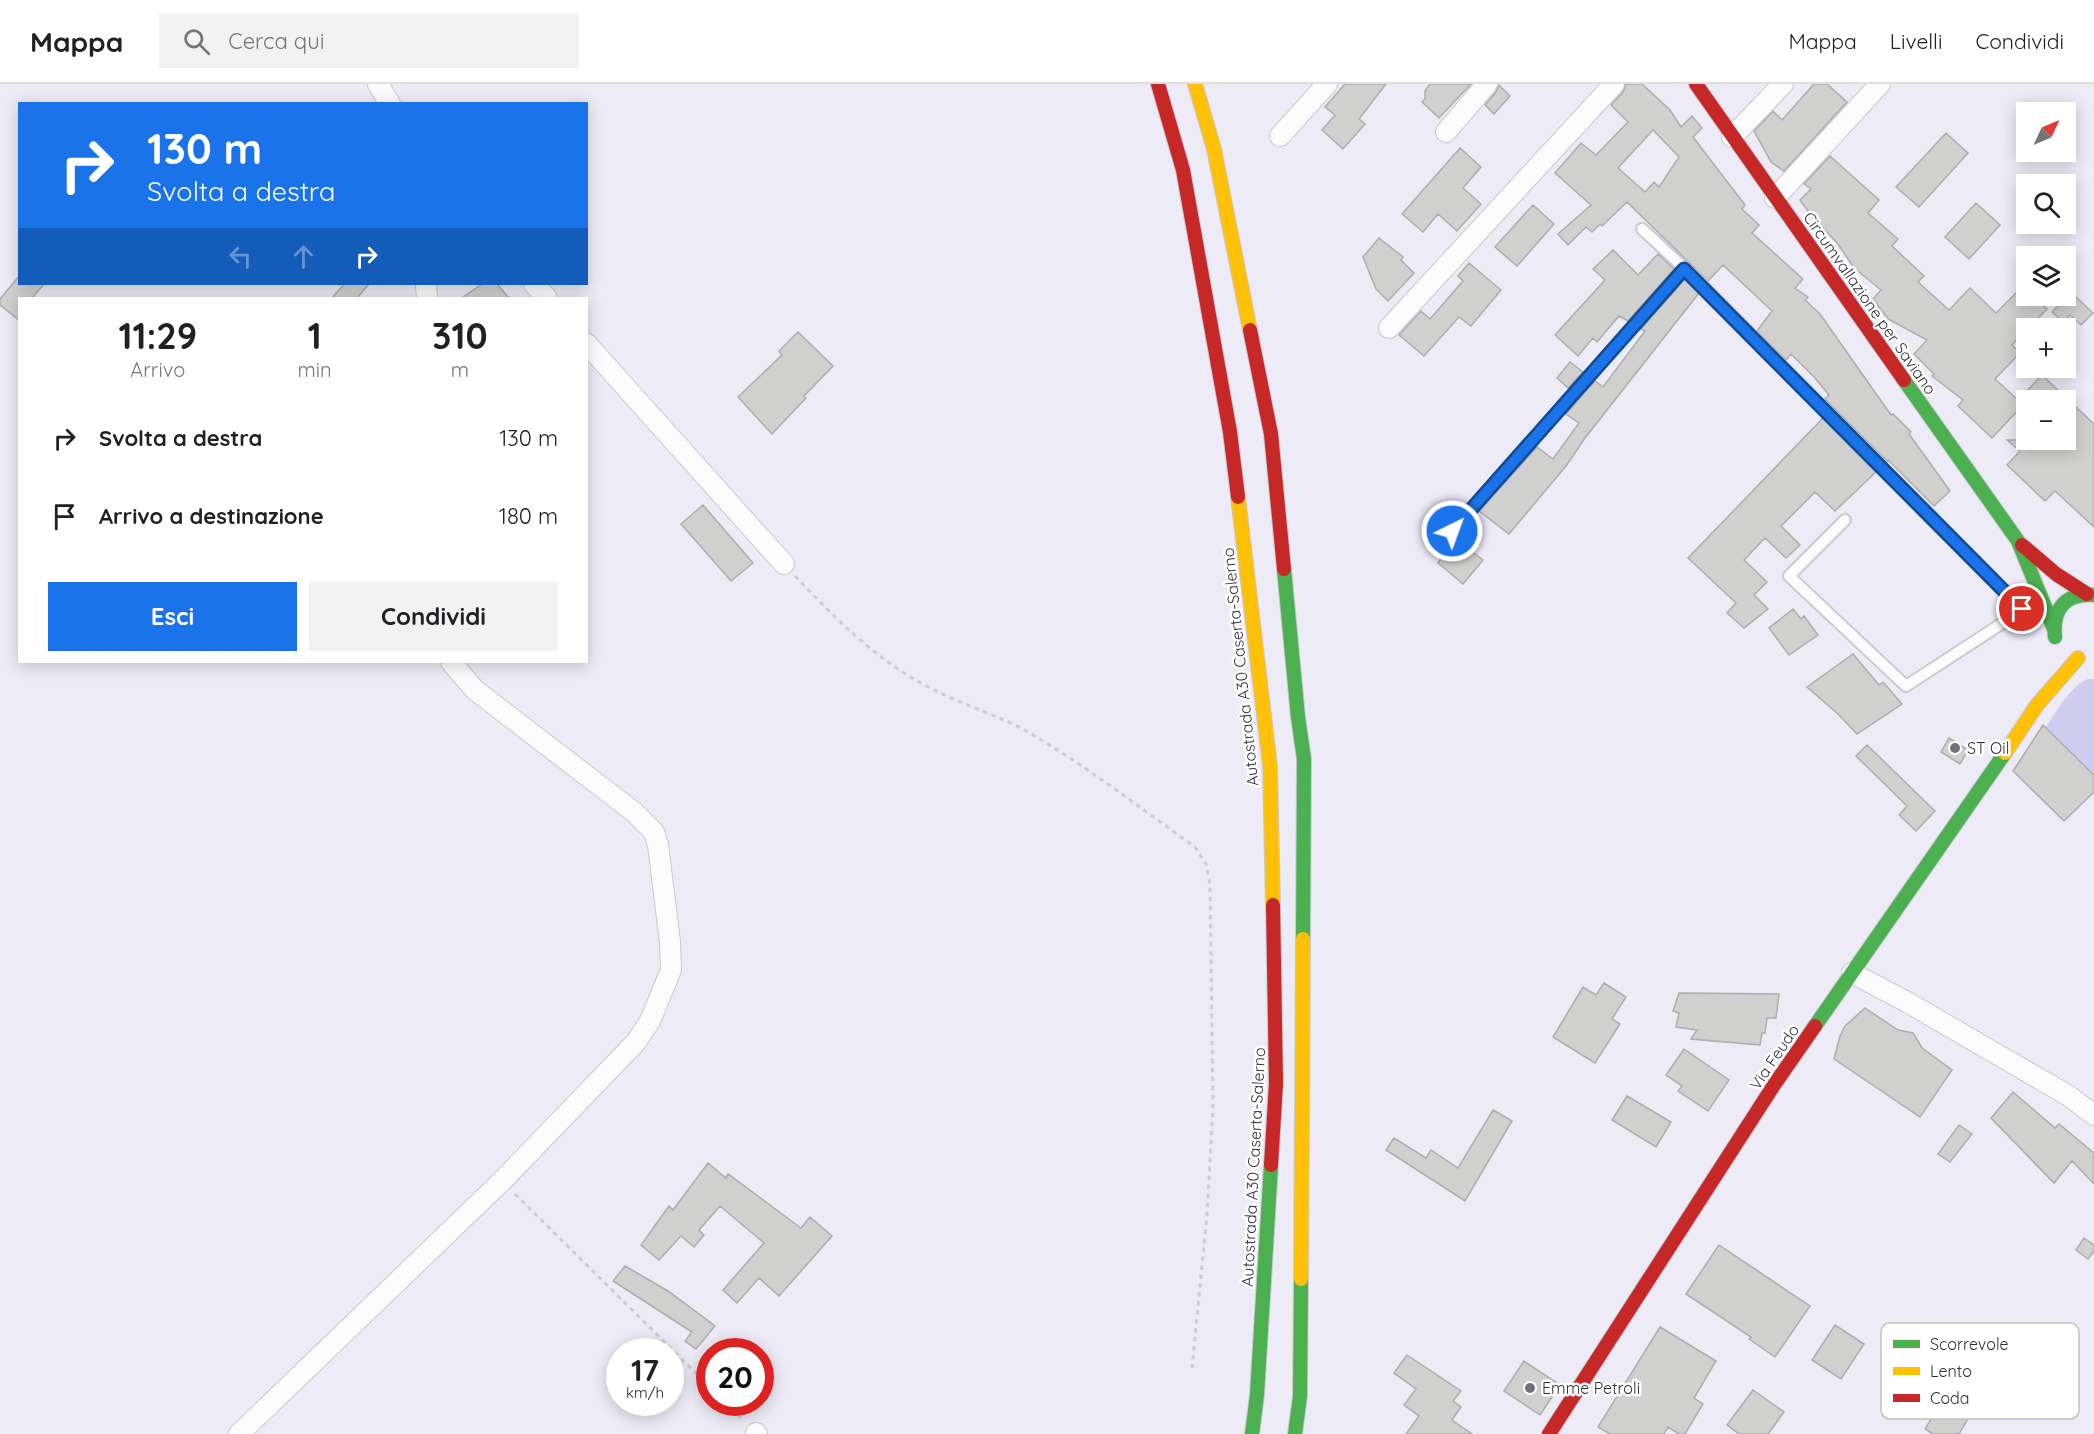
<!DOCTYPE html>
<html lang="it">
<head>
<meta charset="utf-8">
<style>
	body { margin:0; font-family:Quicksand,sans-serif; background:#f2f2f2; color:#202124; height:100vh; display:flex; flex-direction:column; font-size:22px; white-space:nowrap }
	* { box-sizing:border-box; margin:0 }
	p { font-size:20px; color:#757577 }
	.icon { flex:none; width:33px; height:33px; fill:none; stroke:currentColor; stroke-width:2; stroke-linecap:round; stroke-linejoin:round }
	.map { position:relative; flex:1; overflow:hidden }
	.drawer { position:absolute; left:18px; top:213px; width:570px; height:366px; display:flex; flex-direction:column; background:#fff; border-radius:0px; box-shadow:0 3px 15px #0003 }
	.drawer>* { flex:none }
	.banner { position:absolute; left:18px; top:18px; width:570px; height:183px; border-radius:0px; box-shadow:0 3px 15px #0003; background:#1a73e8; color:#fff; overflow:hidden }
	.needle { width:39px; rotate:46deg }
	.buttons { position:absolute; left:2016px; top:18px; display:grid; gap:12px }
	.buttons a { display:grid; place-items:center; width:60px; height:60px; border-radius:0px; background:#fff; box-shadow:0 3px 15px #0003; font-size:30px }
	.speed { position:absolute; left:606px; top:1254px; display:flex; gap:12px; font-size:30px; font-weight:700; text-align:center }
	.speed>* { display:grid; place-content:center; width:78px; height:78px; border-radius:50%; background:#fff; box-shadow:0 3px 15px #0003; line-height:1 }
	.speed small { font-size:15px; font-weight:400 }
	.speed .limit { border:9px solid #d22; background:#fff; color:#111 }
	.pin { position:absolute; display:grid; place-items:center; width:51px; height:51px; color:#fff; margin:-26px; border:3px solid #fff; border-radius:50%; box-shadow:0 2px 6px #0007 }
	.me { position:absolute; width:66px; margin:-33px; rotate:42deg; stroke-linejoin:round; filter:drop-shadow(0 0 4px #0008) }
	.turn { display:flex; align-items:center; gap:21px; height:126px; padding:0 30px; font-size:27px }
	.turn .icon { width:78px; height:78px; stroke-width:2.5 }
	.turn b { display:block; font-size:42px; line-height:51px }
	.lanes { display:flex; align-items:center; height:57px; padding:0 30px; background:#0003; justify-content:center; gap:30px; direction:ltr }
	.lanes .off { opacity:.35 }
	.eta { display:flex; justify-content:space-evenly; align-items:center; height:102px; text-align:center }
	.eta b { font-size:36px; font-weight:700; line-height:42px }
	.button { display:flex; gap:12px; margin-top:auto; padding:12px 30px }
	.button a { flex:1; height:69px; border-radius:0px; background:#1a73e8; color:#fff; font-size:24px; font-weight:700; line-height:69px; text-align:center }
	.button a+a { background:#f2f2f2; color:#202124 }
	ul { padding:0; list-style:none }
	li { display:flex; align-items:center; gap:18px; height:78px; padding:0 30px }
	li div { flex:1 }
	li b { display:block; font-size:22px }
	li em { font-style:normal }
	header { display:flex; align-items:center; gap:36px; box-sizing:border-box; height:84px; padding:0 30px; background:#fff; border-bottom:2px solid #e0e0e0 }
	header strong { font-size:28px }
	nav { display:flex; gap:33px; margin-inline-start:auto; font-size:21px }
	.search { width:420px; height:54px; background:#f2f2f2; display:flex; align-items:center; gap:15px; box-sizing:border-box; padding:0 21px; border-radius:0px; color:#757577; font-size:22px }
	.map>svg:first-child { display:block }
	.green { fill:#cfccef }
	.building { fill:#d0d0ce; stroke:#aeadac; stroke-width:1.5; fill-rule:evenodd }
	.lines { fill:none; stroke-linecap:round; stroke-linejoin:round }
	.lane-casing { stroke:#c9c8d3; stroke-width:14 }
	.street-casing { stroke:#c9c8d3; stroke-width:22 }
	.fast-casing { stroke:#c9c8d3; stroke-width:16 }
	.slow-casing { stroke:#c9c8d3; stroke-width:16 }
	.jam-casing { stroke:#c9c8d3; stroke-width:16 }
	.path { stroke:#cecdd3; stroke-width:3; stroke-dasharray:4.5 4.5; stroke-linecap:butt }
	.lane { stroke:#fcfcfe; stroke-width:10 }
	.street { stroke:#fcfcfe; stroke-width:20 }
	.fast { stroke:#4caf50; stroke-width:14 }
	.slow { stroke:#ffc107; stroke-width:14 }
	.jam { stroke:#c62828; stroke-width:14 }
	.route-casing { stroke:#114b97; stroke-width:15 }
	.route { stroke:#1a73e8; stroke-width:10 }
	.poi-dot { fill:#72707c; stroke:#fff; stroke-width:2 }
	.labels { text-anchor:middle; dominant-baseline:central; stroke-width:5; stroke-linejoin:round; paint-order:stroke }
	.street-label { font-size:16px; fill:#302e3b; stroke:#fff }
	.poi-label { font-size:16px; fill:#302e3b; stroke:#fff; text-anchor:start }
	.key { fill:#fff; stroke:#c1c0c4; stroke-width:1.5 }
	.key-label { font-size:16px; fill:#302e3b }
</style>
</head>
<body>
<header>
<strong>Mappa</strong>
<div class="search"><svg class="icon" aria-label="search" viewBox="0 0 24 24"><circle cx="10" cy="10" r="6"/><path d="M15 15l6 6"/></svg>Cerca qui</div>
<nav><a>Mappa</a><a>Livelli</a><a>Condividi</a></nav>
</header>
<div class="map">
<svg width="2094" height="1350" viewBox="0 0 2094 1350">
	<rect width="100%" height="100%" fill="#ecebf6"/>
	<path class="green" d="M2088,595H2094V690L2046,643C2058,626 2068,604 2088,595Z"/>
	<path class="building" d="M1345,0H1386L1359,35L1365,40L1343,65L1322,46L1335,31L1325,23Z
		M1430,0H1471L1439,34L1422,18L1425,15V7Z
		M1626,0H1642L1670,26L1681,43L1692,32L1702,44L1693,53L1745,121L1742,125L1759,141L1752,149L1803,195L1795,204L1808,213L1805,216L1820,230L1891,331L1893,330L1911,348L1909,350L1950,407L1934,422L1888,376L1887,377L1825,315L1829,311L1815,294L1791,270L1786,276L1757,247L1772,227L1723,181L1708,197L1627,118L1602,142L1600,140L1592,148L1586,143L1568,161L1558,150L1591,121L1555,89L1581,59L1596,71L1628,38L1611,21L1623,8ZM1653,46L1679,73L1659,103L1654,98L1645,108L1618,84Z
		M1814,0H1827L1847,18L1784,87L1771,78L1754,47L1773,27L1782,36Z
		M1499,1L1510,12L1494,30L1485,21L1496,8Z
		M1946,49L1968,69L1919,123L1896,103Z
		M1460,64L1481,83L1463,104L1481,120L1457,147L1438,130L1423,148L1402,130Z
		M1830,72L1879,116L1868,129L1898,155L1892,162L1924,192L1918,198L1949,226L1970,204L1996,229L2023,202L2026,205V212H2033L2047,225L2012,261L2020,269L1995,295L2018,316L2042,291L2094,340V443L2055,407L2045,417L2007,381L2020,367L2007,356H2066V316H2018L2023,321L1992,354L1958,322L1963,316L1932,292L1934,290L1914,270L1927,256L1888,235L1873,215L1881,206L1854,184L1838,160L1810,130L1800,116L1811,105L1804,100Z
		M1976,119L2000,141L1969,175L1945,153Z
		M1533,121L1554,140L1517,182L1495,163Z
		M1379,154L1403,173L1401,176L1414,189L1388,217L1376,205L1363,173Z
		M1613,166L1638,191L1658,170L1674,185L1628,237L1619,232L1597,258L1593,254L1578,272L1555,251L1605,196L1593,185Z
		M1469,179L1501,206L1471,242L1459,233L1424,272L1399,251L1421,227L1430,235L1463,197L1458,192Z
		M20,191V200H44L32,214H20V237L0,221V215Z
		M1685,195L1699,209L1585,354L1566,382L1509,450L1479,427L1537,363L1553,375L1579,339L1566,330L1595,297L1603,303L1645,247L1641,245Z
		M344,200H369L357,214H332Z
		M482,200H497L509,214H462Z
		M2071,208L2093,229L2081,241L2070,231L2063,238L2052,228Z
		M798,248L833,282L804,312L806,314L772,350L738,313L782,271L779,267Z
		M1570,278L1583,288L1568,304L1557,294Z
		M1823,334L1876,388L1835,427L1815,408L1781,442L1800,461L1786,474L1765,454L1744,476L1767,498L1754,511L1768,525L1744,544L1727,529L1736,519L1688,474Z
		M703,421L753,479L731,497L681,440Z
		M1452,461L1465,471L1469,465L1483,476L1463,500L1438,479Z
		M1793,525L1801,535L1804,532L1818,551L1789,571L1769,544Z
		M1853,570L1879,601L1883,598L1902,620L1857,650L1838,630L1807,603Z
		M2043,641L2094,691V708L2064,737L2013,687Z
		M1949,654L1968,666L1960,680L1941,668Z
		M1867,661L1935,727L1916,747L1899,731L1907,722L1856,672Z
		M1604,899L1626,913L1612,935L1620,940L1595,979L1553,953L1583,903L1596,911Z
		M1679,909L1779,910L1776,934H1767L1765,949H1762L1760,961L1691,955L1697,946L1676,943L1679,929L1673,927Z
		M1865,924L1898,946L1913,949L1922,964L1952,986L1920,1033L1834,975L1840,952L1845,942Z
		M1684,965L1729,996L1708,1027L1678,1007L1682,1002L1666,991Z
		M2013,1008L2055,1044L2059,1040L2094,1069V1100L2072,1077L2054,1099L1991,1034Z
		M1627,1012L1671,1038L1656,1063L1612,1036Z
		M1493,1026L1512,1037L1465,1117L1386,1066L1394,1054L1426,1074L1431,1066L1458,1084Z
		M1959,1041L1972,1050L1950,1078L1938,1070Z
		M708,1079L726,1094L728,1090L801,1144L810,1133L832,1152L779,1212L759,1194L737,1219L723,1206L764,1159L720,1122L699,1146L704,1151L694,1163L681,1152L659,1176L641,1161L669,1122L673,1126Z
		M2084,1154L2094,1161V1167L2088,1175L2076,1166Z
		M1719,1161L1810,1222L1775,1273L1749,1255L1751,1253L1686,1210Z
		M625,1182L668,1207L715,1242L696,1265L685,1257L692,1248L613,1197Z
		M1835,1241L1864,1260L1841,1295L1812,1276Z
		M1660,1243L1716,1277L1694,1314L1703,1320L1685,1350H1679L1668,1343L1664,1350H1610L1598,1343Z
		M1407,1271L1461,1307L1453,1317L1461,1323L1452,1336L1472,1350H1406L1419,1332L1404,1321L1416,1305L1394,1289Z
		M1524,1277L1560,1301L1540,1331L1504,1307Z
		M1753,1306L1784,1328L1768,1350H1739L1727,1341Z
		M1942,1317L1969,1333L1959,1350H1933L1925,1345Z"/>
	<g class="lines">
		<defs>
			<path id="lane" d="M1642,145L1697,196L2022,525
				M1845,436L1789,492L1906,602L2041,514
				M1452,447L1684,185"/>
			<path id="street" d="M378,0L390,20
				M1446,48L1487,0
				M1280,52L1327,0
				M1732,53L1783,0
				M1775,114L1880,0
				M426,200L427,214
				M534,200L547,214
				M1389,244L1614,0
				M586,259L784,480
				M1852,889L1907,918L2069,1012L2094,1031
				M756,1349L757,1350
				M239,1350L502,1097L636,958L650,937L671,886L670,858L658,761L654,748L634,728L475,606L451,578"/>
			<path id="fast" d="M1904,296L2018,457L2054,545
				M1284,485L1298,633L1304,675L1303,855
				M2055,553C2052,525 2065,509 2094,511
				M1815,942L2005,669
				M1252,1350L1257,1311L1271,1081
				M1295,1350L1300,1312L1301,1195"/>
			<path id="slow" d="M1195,0L1214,65L1250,246
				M1238,413L1270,682L1273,821
				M2005,669L2037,621L2078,574
				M1301,1195L1303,855"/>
			<path id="jam" d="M1158,0L1183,86L1230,348L1238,413
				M1696,0L1904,296
				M1250,246L1271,350L1284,485
				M2022,461L2056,490L2087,510
				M1271,1081L1276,999L1273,821
				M1549,1350L1774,1001L1815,942"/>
		</defs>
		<use href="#lane" class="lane-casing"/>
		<use href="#street" class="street-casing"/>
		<use href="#fast" class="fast-casing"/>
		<use href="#slow" class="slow-casing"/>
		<use href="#jam" class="jam-casing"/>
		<path class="path" d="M795,492C834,533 873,573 923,600C960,621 1002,631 1038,654C1093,687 1143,726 1195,763L1206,780L1210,801L1213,1023L1207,1131L1192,1284
			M515,1110L710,1303
			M725,1318L744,1337"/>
		<use href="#lane" class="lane"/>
		<use href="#street" class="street"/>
		<use href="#fast" class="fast"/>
		<use href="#slow" class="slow"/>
		<use href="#jam" class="jam"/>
	</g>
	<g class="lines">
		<defs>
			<path id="route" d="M1452,447L1684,185L2022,525"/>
		</defs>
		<use href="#route" class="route-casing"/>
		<use href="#route" class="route"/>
	</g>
	<g class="poi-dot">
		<circle cx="1955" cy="664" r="6"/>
		<circle cx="1530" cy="1304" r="6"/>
	</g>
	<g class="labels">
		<g class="street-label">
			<text transform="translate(1870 219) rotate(55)">Circumvallazione per Saviano</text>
			<text transform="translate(1240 583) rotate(-96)">Autostrada A30 Caserta-Salerno</text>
			<text transform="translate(1774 973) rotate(-56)">Via Feudo</text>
			<text transform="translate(1253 1083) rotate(-87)">Autostrada A30 Caserta-Salerno</text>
		</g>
		<g class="poi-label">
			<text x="1967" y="664">ST Oil</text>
			<text x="1542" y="1304">Emme Petroli</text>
		</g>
	</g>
	<rect x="1881" y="1239" width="198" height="96" rx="9" class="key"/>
	<rect x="1893" y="1256" width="27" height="8" fill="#4caf50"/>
	<rect x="1893" y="1283" width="27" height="8" fill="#ffc107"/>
	<rect x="1893" y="1310" width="27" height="8" fill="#c62828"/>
	<g class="key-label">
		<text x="1930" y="1266">Scorrevole</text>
		<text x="1930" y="1293">Lento</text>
		<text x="1930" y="1320">Coda</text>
	</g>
</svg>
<div class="buttons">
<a><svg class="needle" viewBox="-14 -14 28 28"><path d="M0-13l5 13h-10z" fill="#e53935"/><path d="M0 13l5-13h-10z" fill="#757577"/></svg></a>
<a><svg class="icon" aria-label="search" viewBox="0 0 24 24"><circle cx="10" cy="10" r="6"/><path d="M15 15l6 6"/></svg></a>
<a><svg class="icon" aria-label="layers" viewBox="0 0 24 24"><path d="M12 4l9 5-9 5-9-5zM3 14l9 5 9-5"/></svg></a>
<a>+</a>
<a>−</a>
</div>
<div class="speed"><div>17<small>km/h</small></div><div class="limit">20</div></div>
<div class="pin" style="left:2022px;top:525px;background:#d93025"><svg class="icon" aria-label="arrive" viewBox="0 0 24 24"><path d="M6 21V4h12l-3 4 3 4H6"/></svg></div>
<svg class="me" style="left:1452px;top:447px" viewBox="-20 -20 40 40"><circle r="17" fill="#1a73e8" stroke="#fff" stroke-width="3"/><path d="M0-11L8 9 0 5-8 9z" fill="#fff"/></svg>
<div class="banner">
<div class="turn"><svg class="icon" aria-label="right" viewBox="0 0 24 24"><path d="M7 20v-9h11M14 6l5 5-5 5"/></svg><div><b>130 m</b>Svolta a destra</div></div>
<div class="lanes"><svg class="icon off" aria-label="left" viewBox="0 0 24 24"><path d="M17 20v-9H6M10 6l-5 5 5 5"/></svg><svg class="icon off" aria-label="ahead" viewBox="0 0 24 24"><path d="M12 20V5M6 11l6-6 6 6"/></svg><svg class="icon" aria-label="right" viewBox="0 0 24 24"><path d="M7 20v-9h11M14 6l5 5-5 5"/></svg></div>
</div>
<section class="drawer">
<div class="eta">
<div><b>11:29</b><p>Arrivo</p></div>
<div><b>1</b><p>min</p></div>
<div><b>310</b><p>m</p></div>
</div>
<ul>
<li><svg class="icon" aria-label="right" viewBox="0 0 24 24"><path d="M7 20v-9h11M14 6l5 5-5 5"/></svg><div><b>Svolta a destra</b></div><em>130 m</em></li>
<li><svg class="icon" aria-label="arrive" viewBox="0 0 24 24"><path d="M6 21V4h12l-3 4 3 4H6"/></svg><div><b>Arrivo a destinazione</b></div><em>180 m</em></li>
</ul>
<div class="button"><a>Esci</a><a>Condividi</a></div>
</section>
</div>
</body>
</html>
